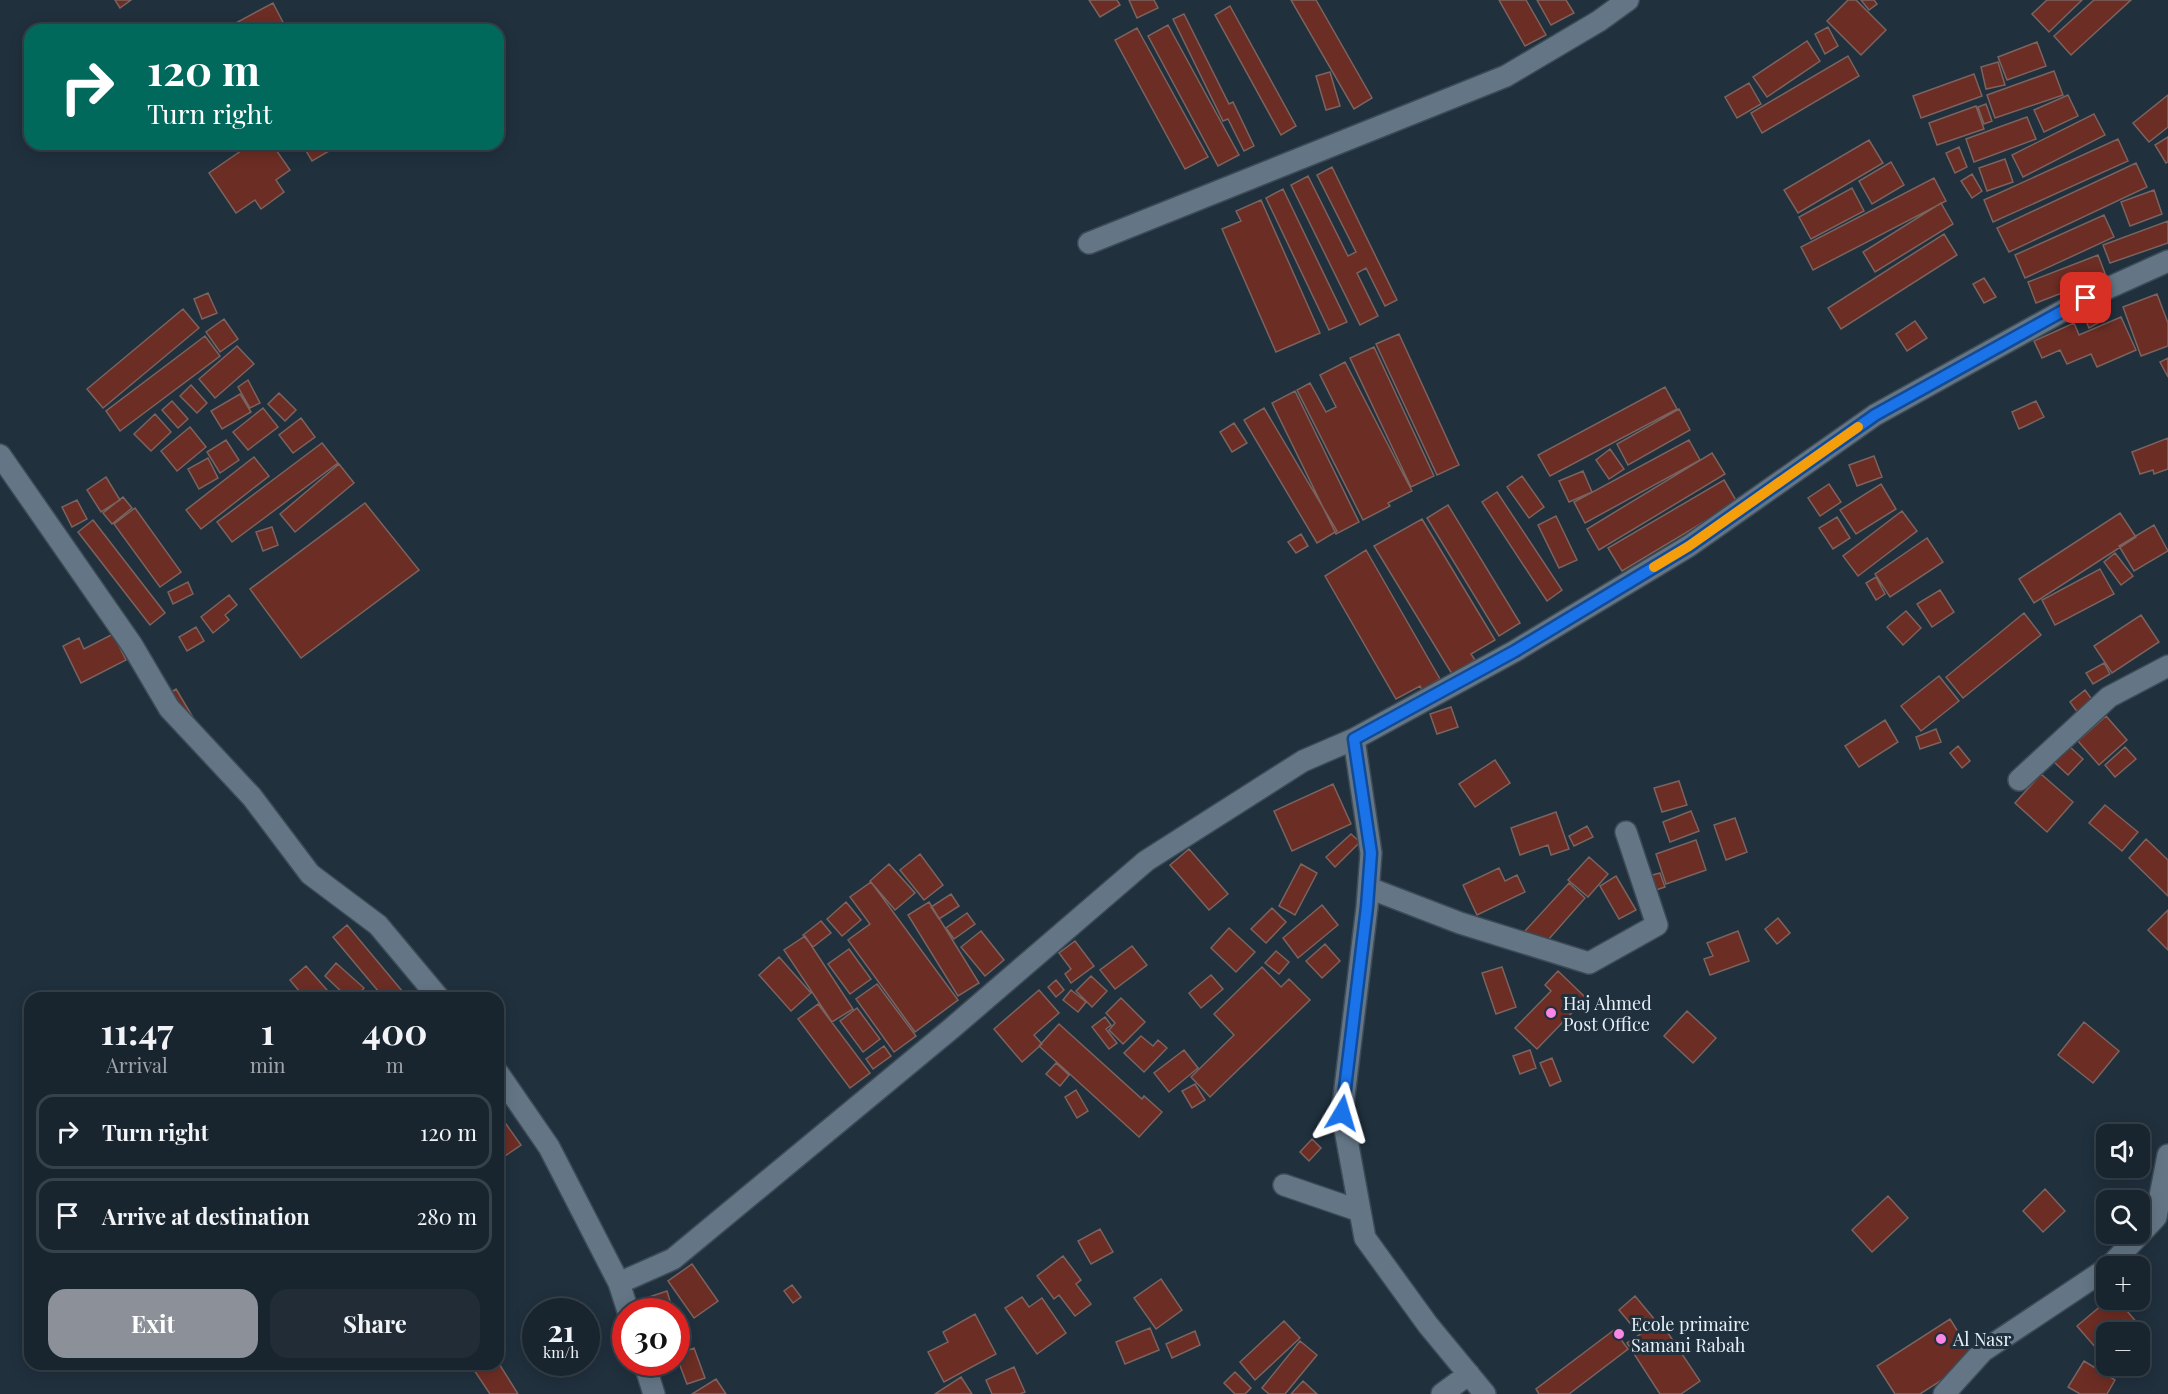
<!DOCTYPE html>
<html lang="en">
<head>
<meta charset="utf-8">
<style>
	body { margin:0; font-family:"Playfair Display",serif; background:#212c36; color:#f1f3f6; height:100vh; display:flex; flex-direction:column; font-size:22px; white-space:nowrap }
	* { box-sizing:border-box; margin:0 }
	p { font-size:20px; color:#9fa4aa }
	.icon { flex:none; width:33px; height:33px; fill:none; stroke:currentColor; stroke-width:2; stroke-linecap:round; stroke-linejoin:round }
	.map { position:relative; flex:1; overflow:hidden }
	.details { position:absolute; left:24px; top:992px; width:480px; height:378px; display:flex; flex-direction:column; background:#18242e; border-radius:18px; box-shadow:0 3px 15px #0003,0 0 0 2px #36414a }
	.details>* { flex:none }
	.banner { position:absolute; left:24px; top:24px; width:480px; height:126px; border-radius:18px; box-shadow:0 3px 15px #0003,0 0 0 2px #36414a; background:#00695c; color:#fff; overflow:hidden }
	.fabs { position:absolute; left:2096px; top:1124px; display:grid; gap:12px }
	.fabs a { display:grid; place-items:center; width:54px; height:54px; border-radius:12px; background:#18242e; box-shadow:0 3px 15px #0003,0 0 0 2px #36414a; font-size:30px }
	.speed { position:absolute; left:522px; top:1298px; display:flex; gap:12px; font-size:30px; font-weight:700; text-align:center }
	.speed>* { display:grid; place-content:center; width:78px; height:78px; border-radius:50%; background:#18242e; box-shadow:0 3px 15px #0003,0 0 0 2px #36414a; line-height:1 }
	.speed small { font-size:15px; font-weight:400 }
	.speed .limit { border:9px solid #d22; background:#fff; color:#111 }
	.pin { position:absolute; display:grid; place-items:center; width:51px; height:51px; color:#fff; margin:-26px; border-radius:12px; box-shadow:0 3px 9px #0006 }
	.me { position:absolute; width:66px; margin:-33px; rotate:7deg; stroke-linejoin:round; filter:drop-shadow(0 0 4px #0008) }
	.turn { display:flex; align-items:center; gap:21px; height:126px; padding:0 24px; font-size:27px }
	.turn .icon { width:78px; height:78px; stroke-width:2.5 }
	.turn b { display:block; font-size:42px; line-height:51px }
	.eta { display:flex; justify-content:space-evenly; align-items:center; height:102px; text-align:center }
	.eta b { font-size:36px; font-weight:700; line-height:42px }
	.primary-button { display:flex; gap:12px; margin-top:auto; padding:12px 24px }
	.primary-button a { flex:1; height:69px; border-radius:18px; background:#8c9099; color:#fff; font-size:24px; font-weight:700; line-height:69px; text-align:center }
	.primary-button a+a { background:#212c36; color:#f1f3f6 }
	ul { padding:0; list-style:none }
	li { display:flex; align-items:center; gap:18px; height:75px; margin:0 12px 9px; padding:0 12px; border:3px solid #36414a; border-radius:18px }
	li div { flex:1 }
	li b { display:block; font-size:22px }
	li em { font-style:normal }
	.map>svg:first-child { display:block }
	.building { fill:#6c2d24; stroke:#7b635f; stroke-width:1.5 }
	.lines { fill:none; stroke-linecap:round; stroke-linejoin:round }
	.minor-casing { stroke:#3d4b57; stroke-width:24 }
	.minor { stroke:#647686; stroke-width:21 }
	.route-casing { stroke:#114b97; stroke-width:15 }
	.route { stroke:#1a73e8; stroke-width:10 }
	.slow { stroke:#f59e0b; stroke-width:10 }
	.poi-dot { fill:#fb87e5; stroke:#20303d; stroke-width:2 }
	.labels { text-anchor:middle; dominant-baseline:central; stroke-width:6; stroke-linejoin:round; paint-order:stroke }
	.poi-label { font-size:18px; fill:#e6f0f9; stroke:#20303d; text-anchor:start }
</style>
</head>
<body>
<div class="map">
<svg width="2168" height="1394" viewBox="0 0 2168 1394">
	<rect width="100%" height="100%" fill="#20303d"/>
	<path class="building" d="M115,0H131L120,8Z
		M1089,0H1117L1120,5L1100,17Z
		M1129,0H1154L1158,8L1137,18Z
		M1291,0H1316L1372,98L1354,109Z
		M1499,0H1526L1546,35L1525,46Z
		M1537,0H1566L1574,13L1551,25Z
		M1848,0H1856L1886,30L1861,55L1827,21Z
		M1861,0H1874L1877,4L1869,10Z
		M2047,0H2082L2049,32L2032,14Z
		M2094,0H2131L2071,55L2054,36Z
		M273,3L287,30H235L232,25Z
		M1230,6L1296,126L1281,135L1215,15Z
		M1184,14L1229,104L1233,102L1254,146L1244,151L1228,119L1223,121L1173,19Z
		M1168,25L1239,155L1218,166L1148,36Z
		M1828,27L1838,46L1825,54L1815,34Z
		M1137,28L1208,157L1185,169L1115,40Z
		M1807,41L1820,61L1767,97L1753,77Z
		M2037,42L2046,66L2007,80L1998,57Z
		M1848,56L1859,76L1762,133L1751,113Z
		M1998,62L2005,85L1986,89L1981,67Z
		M2054,71L2063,95L1995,118L1987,95Z
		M1330,72L1340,106L1326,110L1316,76Z
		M1974,74L1982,96L1921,118L1913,96Z
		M1749,83L1761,104L1737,118L1725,97Z
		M2068,95L2078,116L2044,132L2034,110Z
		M2168,95V127L2149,142L2133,123Z
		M1986,104L1992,121L1984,124L1978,107Z
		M1976,106L1984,129L1937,145L1929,123Z
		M2094,114L2105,135L2023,177L2012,155Z
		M2027,117L2036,139L1974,162L1966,139Z
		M2168,137V162L2166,163L2155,145Z
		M2118,139L2128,161L1993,222L1984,200Z
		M1869,140L1883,163L1798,213L1784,190Z
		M251,144H272L290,170L276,180L284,192L261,209L255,200L236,213L209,173Z
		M302,144H341L312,161Z
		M1959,147L1967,167L1955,173L1946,153Z
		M2005,159L2013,182L1987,191L1979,168Z
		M1891,162L1904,185L1872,204L1859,181Z
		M2136,163L2147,187L2009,252L1997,228Z
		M1332,167L1397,300L1385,306L1366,268L1357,273L1378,316L1360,325L1291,185L1308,176L1348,256L1356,252L1317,175Z
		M1972,174L1982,191L1972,198L1961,181Z
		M1934,178L1946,201L1813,270L1801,247Z
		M1852,188L1864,211L1811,239L1799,217Z
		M1283,189L1347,322L1329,330L1266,198Z
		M2154,190L2162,214L2130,226L2121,202Z
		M1261,200L1320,333L1276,352L1222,229L1241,221L1236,211Z
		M1941,203L1953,224L1875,272L1863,252Z
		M2104,215L2114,237L2025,278L2015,255Z
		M2168,221V243L2110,263L2103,245Z
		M1944,234L1957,255L1841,329L1828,308Z
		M2098,255L2106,276L2036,303L2028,282Z
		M1984,278L1996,297L1984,303L1973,284Z
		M208,293L217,313L202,319L194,299Z
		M2157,294L2168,323V346L2141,356L2123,307Z
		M183,309L199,328L103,408L87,389Z
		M2096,314L2100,322L2089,328L2085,319Z
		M2121,317L2136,350L2097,367L2091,354L2067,364L2060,350L2042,358L2034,341L2074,323L2079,335Z
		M224,319L238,339L220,352L206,332Z
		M1915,321L1927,338L1907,351L1896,334Z
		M1399,334L1459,465L1437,475L1376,344Z
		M205,336L220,356L120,431L106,411Z
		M237,346L254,364L215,398L199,379Z
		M1374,347L1434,476L1411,487L1350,358Z
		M2168,358V377L2160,362Z
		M1345,362L1412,491L1388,503L1390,506L1363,520L1297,390L1310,383L1326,412L1336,407L1320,375Z
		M248,380L260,403L250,408L238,387Z
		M191,385L207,403L197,413L180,396Z
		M1665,387L1677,409L1550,476L1538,455Z
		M1295,391L1359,522L1336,534L1272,403Z
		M279,393L296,410L285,421L268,404Z
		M240,394L251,412L222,429L211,411Z
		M172,401L188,419L178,428L162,410Z
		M2036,401L2044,417L2019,429L2012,412Z
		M263,408L278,427L248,450L233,432Z
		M1264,408L1337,531L1317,543L1244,420Z
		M1679,409L1690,430L1628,465L1617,444Z
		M155,414L171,432L151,451L134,434Z
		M301,418L315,437L293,453L279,435Z
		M1234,423L1247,443L1232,452L1220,432Z
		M190,427L206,447L177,471L161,451Z
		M2168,438V469L2154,474L2153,470L2140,474L2132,452Z
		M226,440L239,460L220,473L207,452Z
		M1689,440L1700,460L1585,523L1574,502Z
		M322,443L338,463L232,542L217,522Z
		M1610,449L1624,469L1609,479L1596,460Z
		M1712,453L1725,474L1599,550L1587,529Z
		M1874,456L1882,477L1857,486L1849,465Z
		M254,457L269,476L201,529L186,510Z
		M208,458L218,478L199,489L188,469Z
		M339,464L354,483L295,532L280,514Z
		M1583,471L1592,492L1569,502L1559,481Z
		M1522,476L1544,507L1529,518L1507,487Z
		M106,477L120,500L101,512L87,490Z
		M1724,480L1737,502L1622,571L1608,548Z
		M1829,484L1841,502L1820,516L1808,498Z
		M1881,484L1896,509L1856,534L1840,510Z
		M1497,492L1562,590L1547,601L1482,502Z
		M123,497L132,508L112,524L103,513Z
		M77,500L87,519L72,527L62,507Z
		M365,503L419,570L301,658L250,589Z
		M1448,505L1520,623L1499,636L1427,518Z
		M135,508L181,572L160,587L114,524Z
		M1902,511L1917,531L1858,576L1843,556Z
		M2120,513L2136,537L2034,603L2019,579Z
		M1556,516L1577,560L1559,568L1538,525Z
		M1837,517L1850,538L1833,549L1819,528Z
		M1422,519L1495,640L1471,654L1475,660L1452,674L1374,546Z
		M93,520L165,613L150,625L78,532Z
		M2154,525L2168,551L2134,571L2119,546Z
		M272,527L278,545L263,551L256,532Z
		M1301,534L1308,546L1296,553L1288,542Z
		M1927,538L1943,562L1890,597L1875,574Z
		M1366,550L1440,679L1422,690L1420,686L1396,699L1325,576Z
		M2115,553L2133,576L2121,585L2104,562Z
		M2100,569L2114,594L2055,625L2042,600Z
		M1876,577L1885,594L1876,600L1866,583Z
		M188,582L193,594L173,604L168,592Z
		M1940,590L1954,612L1932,627L1917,604Z
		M229,595L237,605L225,615L229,620L213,633L201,617Z
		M1906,611L1921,628L1903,645L1887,627Z
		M2024,613L2041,635L1963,698L1946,677Z
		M2141,615L2159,642L2112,673L2094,646Z
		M196,627L204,641L187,651L179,637Z
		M113,634L126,660L81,683L63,646L79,638L84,649Z
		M2104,663L2110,674L2093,684L2086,673Z
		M1939,676L1959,701L1921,731L1901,706Z
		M176,689L194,719L181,727L163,697Z
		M2085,690L2093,701L2078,713L2070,702Z
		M1451,707L1458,727L1437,734L1430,714Z
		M2106,716L2127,740L2099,765L2078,741Z
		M1885,720L1898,742L1859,767L1845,746Z
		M1936,729L1941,742L1920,749L1916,737Z
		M1958,746L1970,761L1962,768L1950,753Z
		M2069,746L2083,759L2068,775L2054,762Z
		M2125,747L2136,759L2115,777L2105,765Z
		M1495,760L1510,783L1475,807L1459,784Z
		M2041,774L2073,802L2047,832L2015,803Z
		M1679,781L1687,805L1662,812L1654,788Z
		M1333,784L1351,824L1292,851L1274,811Z
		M2105,805L2138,832L2122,851L2089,823Z
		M1691,811L1699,831L1670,842L1663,822Z
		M1556,812L1569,849L1551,855L1548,845L1520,855L1511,828Z
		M1735,818L1747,852L1726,860L1714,825Z
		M1587,826L1593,837L1574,846L1569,836Z
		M1351,834L1360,842L1335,867L1326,857Z
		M2146,839L2168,860V896L2129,858Z
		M1696,840L1706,870L1666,884L1656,854Z
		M1189,849L1228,894L1209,910L1170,865Z
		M920,854L943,885L924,900L900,870Z
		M1589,857L1608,874L1588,897L1568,880Z
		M889,864L915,893L895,910L870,881Z
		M1301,864L1317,873L1295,915L1279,906Z
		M1499,868L1505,881L1517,875L1525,892L1477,915L1463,885Z
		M1660,873L1665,887L1650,892L1645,877Z
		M1616,876L1636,910L1619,919L1600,886Z
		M871,882L958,1000L915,1032L848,940L870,924L850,897Z
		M1569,883L1585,898L1541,948L1524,932Z
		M951,894L959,906L939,919L931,907Z
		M846,902L861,920L842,936L827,919Z
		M929,902L979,983L958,996L908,915Z
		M1322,905L1338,925L1298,958L1283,938Z
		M1272,908L1286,922L1266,943L1251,929Z
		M2168,910V950L2148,930Z
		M967,913L975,924L954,939L946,928Z
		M1778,918L1790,933L1777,944L1765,929Z
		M821,921L831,933L813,947L803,935Z
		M347,925L408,998H384L333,937Z
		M1229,928L1255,952L1236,972L1211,948Z
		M981,931L1004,960L985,976L961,947Z
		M1738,931L1749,961L1710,975L1704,959L1713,956L1707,943Z
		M805,936L853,1009L832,1022L784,950Z
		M1075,941L1094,966L1071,983L1065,974L1071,969L1059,953Z
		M1325,944L1340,961L1322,978L1306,961Z
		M1132,946L1147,965L1115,989L1100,970Z
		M849,949L871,979L850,994L828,964Z
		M1276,951L1289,962L1279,974L1265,963Z
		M779,957L811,993L791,1011L759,975Z
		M336,963L364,988L356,998H348L325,976Z
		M306,966L334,998H305L290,980Z
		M1262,967L1281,987L1289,979L1310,1000L1210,1097L1191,1077L1234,1035L1214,1014Z
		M1502,967L1516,1007L1496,1014L1482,973Z
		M1558,971L1586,998L1537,1049L1515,1028L1551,991L1545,985Z
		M1211,975L1223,989L1201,1008L1189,993Z
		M1091,976L1107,991L1092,1007L1076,991Z
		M1056,980L1064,990L1056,997L1048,987Z
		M877,984L916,1036L894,1052L856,999Z
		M1039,990L1059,1013L1034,1035L1042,1044L1022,1062L994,1029Z
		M1071,990L1086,1002L1078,1012L1063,1000Z
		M1121,998L1145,1022L1123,1044L1109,1030L1115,1023L1106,1013Z
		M818,1004L870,1073L850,1088L798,1019Z
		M857,1008L880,1039L863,1052L840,1021Z
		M1687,1011L1716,1038L1693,1063L1664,1036Z
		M1105,1017L1111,1025L1106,1029L1117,1043L1109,1049L1092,1027Z
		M2084,1022L2119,1051L2093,1083L2058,1055Z
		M1059,1024L1142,1099L1144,1096L1162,1112L1139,1137L1039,1046Z
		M1141,1036L1153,1046L1158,1040L1167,1048L1144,1072L1124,1053Z
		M884,1046L891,1056L873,1069L866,1059Z
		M1184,1050L1198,1068L1169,1092L1154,1073Z
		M1530,1050L1536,1068L1520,1074L1513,1056Z
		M1552,1058L1561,1081L1550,1086L1540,1063Z
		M1056,1063L1069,1075L1060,1086L1046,1074Z
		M1195,1084L1205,1100L1192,1108L1182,1091Z
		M1076,1090L1088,1111L1077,1118L1065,1097Z
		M506,1124L521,1145L505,1156L498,1146V1129Z
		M1312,1139L1321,1148L1309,1161L1300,1152Z
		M2045,1189L2065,1211L2043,1232L2023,1211Z
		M1888,1196L1908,1218L1872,1252L1852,1230Z
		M1100,1229L1113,1252L1091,1264L1078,1241Z
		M1063,1256L1081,1280L1076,1284L1091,1304L1075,1316L1059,1295L1054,1299L1037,1276Z
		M692,1264L718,1301L694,1318L668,1281Z
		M1161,1279L1182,1310L1156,1329L1134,1298Z
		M792,1285L801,1297L793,1303L784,1291Z
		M667,1291L673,1311H653L649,1297Z
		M1635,1296L1655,1320L1639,1334L1619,1310Z
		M1022,1297L1029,1307L1042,1298L1066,1333L1037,1354L1005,1308Z
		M2109,1299H2117L2138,1324L2129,1332H2106V1352L2102,1355L2077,1326Z
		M975,1314L996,1354L944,1382L928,1352L948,1342L943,1332Z
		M1950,1319L1975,1359L1920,1394H1895L1877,1366Z
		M1284,1321L1300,1338L1255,1380L1240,1362Z
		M1660,1321L1700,1381L1681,1394H1660L1627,1343Z
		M1150,1328L1159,1350L1125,1364L1116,1342Z
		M1614,1330L1628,1349L1569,1394H1539L1536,1389Z
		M1195,1331L1200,1345L1172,1358L1166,1344Z
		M1300,1341L1317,1355L1285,1394H1269L1262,1388Z
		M694,1348L705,1378L687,1384L676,1355Z
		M2084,1361L2115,1380L2107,1394H2080L2068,1387Z
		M498,1362L518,1394H490L470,1364H498Z
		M1014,1367L1025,1392L1020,1394H992L986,1380Z
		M1235,1372L1251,1388L1245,1394H1235L1224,1383Z
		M961,1377L972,1394H935Z
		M716,1379L726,1394H692Z
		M1303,1381L1317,1394H1291Z"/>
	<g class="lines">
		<defs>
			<path id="minor" d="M1089,243L1506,76L1599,21L1628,0
				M0,455L132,645L169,708L252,797L310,874L378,925L439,998
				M1354,739L1371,853L1367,907L1342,1113L1365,1238L1428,1325L1485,1394
				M2019,780L2109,697L2168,666
				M1369,888L1460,923L1589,963L1657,925L1626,832
				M498,1073L549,1147L619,1283L628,1311
				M1284,1185L1360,1211
				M2110,1266L2156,1217L2168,1155
				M619,1283L673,1259L952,1028L1146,861L1303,761L1354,739L1515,651L1689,546L1875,415L2086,298L2168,261
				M644,1362L654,1394
				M1442,1394L1469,1374
				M1944,1394L1983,1351L2106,1269"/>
		</defs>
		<use href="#minor" class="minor-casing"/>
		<use href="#minor" class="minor"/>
	</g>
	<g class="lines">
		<defs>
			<path id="route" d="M1342,1113L1367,907L1371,853L1354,739L1515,651L1689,546L1875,415L2086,298"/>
		</defs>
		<use href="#route" class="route-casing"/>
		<use href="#route" class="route"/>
		<path class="slow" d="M1654,567L1689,546L1858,427"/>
	</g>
	<g class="poi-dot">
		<circle cx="1551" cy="1013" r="6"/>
		<circle cx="1619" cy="1334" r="6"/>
		<circle cx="1941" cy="1339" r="6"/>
	</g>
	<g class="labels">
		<g class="poi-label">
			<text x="1563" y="1003">Haj Ahmed<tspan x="1563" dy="21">Post Office</tspan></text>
			<text x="1631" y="1324">Ecole primaire<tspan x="1631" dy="21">Samani Rabah</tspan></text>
			<text x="1953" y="1339">Al Nasr</text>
		</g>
	</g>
</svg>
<div class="fabs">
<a><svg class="icon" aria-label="sound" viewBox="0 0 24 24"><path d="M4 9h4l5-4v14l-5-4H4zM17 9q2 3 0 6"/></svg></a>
<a><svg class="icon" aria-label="search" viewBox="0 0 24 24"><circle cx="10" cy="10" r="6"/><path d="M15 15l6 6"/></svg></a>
<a>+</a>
<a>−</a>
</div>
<div class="speed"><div>21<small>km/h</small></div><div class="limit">30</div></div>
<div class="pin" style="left:2086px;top:298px;background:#d93025"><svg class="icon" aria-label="arrive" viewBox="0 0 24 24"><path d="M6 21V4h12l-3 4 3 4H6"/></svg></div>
<svg class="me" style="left:1342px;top:1113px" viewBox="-20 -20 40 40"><path d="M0-17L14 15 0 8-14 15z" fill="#1a73e8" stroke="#fff" stroke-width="4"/></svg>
<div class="banner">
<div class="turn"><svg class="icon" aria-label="right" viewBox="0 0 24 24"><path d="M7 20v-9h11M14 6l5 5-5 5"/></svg><div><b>120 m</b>Turn right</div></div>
</div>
<section class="details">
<div class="eta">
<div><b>11:47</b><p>Arrival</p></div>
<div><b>1</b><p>min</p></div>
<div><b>400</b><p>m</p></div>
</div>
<ul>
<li><svg class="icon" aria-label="right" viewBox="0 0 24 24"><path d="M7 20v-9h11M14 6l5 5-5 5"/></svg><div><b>Turn right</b></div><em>120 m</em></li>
<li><svg class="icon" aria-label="arrive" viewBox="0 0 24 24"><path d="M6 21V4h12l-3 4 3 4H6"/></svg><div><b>Arrive at destination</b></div><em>280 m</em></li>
</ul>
<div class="primary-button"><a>Exit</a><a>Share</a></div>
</section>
</div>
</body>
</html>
